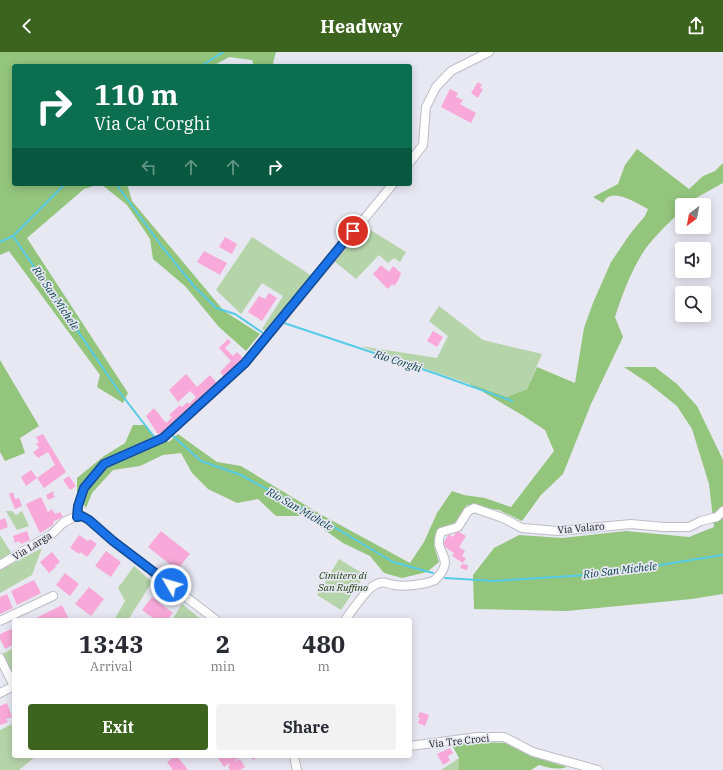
<!DOCTYPE html>
<html lang="en">
<head>
<meta charset="utf-8">
<style>
	body { margin:0; font-family:"IBM Plex Serif",serif; background:#f2f2f3; color:#2b2b33; height:100vh; display:flex; flex-direction:column; font-size:15px; white-space:nowrap }
	* { box-sizing:border-box; margin:0 }
	p { font-size:13px; color:#7c7c81 }
	.icon { flex:none; width:22px; height:22px; fill:none; stroke:currentColor; stroke-width:2; stroke-linecap:round; stroke-linejoin:round }
	.map { position:relative; flex:1; overflow:hidden }
	.drawer { position:absolute; left:12px; top:566px; width:400px; height:140px; display:flex; flex-direction:column; background:#fff; border-radius:4px; box-shadow:0 2px 10px #0003 }
	.drawer>* { flex:none }
	.banner { position:absolute; left:12px; top:12px; width:400px; height:122px; border-radius:4px; box-shadow:0 2px 10px #0003; background:#0b6e4f; color:#fff; overflow:hidden }
	.needle { width:26px; rotate:212deg }
	.tools { position:absolute; left:675px; top:146px; display:grid; gap:8px }
	.tools a { display:grid; place-items:center; width:36px; height:36px; border-radius:4px; background:#fff; box-shadow:0 2px 10px #0003; font-size:20px }
	.pin { position:absolute; display:grid; place-items:center; width:34px; height:34px; color:#fff; margin:-17px; border:2px solid #fff; border-radius:50%; box-shadow:0 1px 4px #0007 }
	.me { position:absolute; width:44px; margin:-22px; rotate:308deg; stroke-linejoin:round; filter:drop-shadow(0 0 3px #0008) }
	.turn { display:flex; align-items:center; gap:14px; height:84px; padding:0 16px; font-size:18px }
	.turn .icon { width:52px; height:52px; stroke-width:2.5 }
	.turn b { display:block; font-size:28px; line-height:34px }
	.lanes { display:flex; align-items:center; height:38px; padding:0 16px; background:#0003; justify-content:center; gap:20px; direction:ltr }
	.lanes .off { opacity:.35 }
	.eta { display:flex; justify-content:space-evenly; align-items:center; height:68px; text-align:center }
	.eta b { font-size:24px; font-weight:800; line-height:28px }
	.cta { display:flex; gap:8px; margin-top:auto; padding:8px 16px }
	.cta a { flex:1; height:46px; border-radius:4px; background:#3c641f; color:#fff; font-size:16px; font-weight:800; line-height:46px; text-align:center }
	.cta a+a { background:#f2f2f3; color:#2b2b33 }
	header { display:flex; justify-content:space-between; align-items:center; height:52px; padding:0 16px; background:#3c641f; color:#fff; font-size:18px; font-weight:800 }
	.map>svg:first-child { display:block }
	.green { fill:#b6d4a9 }
	.forest { fill:#94c57d }
	.lines { fill:none; stroke-linecap:round; stroke-linejoin:round }
	.stream { stroke:#55cbe6; stroke-width:2 }
	.building { fill:#f9a9d9 }
	.street-casing { stroke:#bcbdc6; stroke-width:10 }
	.street { stroke:#fff; stroke-width:8 }
	.route-casing { stroke:#114b97; stroke-width:10 }
	.route { stroke:#1a73e8; stroke-width:7 }
	.labels { text-anchor:middle; dominant-baseline:central; stroke-width:3.5; stroke-linejoin:round; paint-order:stroke }
	.street-label { font-size:10px; fill:#212124; stroke:#e7e8f2 }
	.park-label { font-size:10px; font-style:italic; fill:#193805; stroke:#e7e8f2 }
	.water-label { font-size:11px; font-style:italic; fill:#0c424d; stroke:#e7e8f2 }
</style>
</head>
<body>
<header><svg class="icon" aria-label="back" viewBox="0 0 24 24"><path d="M15 5l-7 7 7 7"/></svg>Headway<svg class="icon" aria-label="share" viewBox="0 0 24 24"><path d="M12 15V3M7 8l5-5 5 5M5 13v7h14v-7"/></svg></header>
<div class="map">
<svg width="723" height="718" viewBox="0 0 723 718">
	<rect width="100%" height="100%" fill="#e7e8f2"/>
	<path class="green" d="M364,174L406,200L400,210L394,206L388,211L379,203L356,227L334,209Z
		M252,185L312,224L267,280L262,277L283,244L262,231L241,262L216,238Z
		M439,254L483,288L542,302L527,337L507,345L360,294L437,306L448,284L429,269Z
		M6,459H12L16,463L22,459L29,474L17,478Z
		M0,483L12,502L0,509Z
		M42,496L32,523L0,541V518Z
		M339,507L365,523L341,558L317,543Z
		M134,514L152,530L128,568H114L125,549L118,536Z
		M182,552L202,568H172Z
		M14,596V625L2,602Z
		M14,671V704H36L19,718H0V678Z
		M459,706L458,718H441Z"/>
	<path class="forest" d="M0,0H276L273,11L277,14H254L252,8L229,5L213,14H14V132H100L84,137L27,186L128,341L123,351L97,335L100,323L9,199L0,203Z
		M637,97L689,137L703,124L715,119L723,111V131L694,147L687,153H682V158C668,172 652,186 642,202C630,222 622,243 615,265L623,285L591,352L563,422L541,443L522,469L499,458L467,453C457,469 458,472 439,477L434,494L439,510L427,520L402,526L384,521L370,504L343,491L305,464H276L258,447L237,451L208,437L192,421L181,401L163,403L140,414L113,418L92,441L86,456L77,441V426L104,404L125,391L133,373H145L153,383L169,390L178,382L217,410L241,414L320,462L410,511L424,490L437,461L452,439L464,443L485,446L511,455L554,399L545,378L522,363L468,331L507,345L527,337L537,315L575,331L584,276L593,251L611,210L630,182L645,164L648,157C638,152 617,138 607,146C605,147 604,150 603,151L593,145L618,132L625,113Z
		M101,132H127L132,149L224,259L260,282L246,299L219,275L185,234L153,207L150,187L140,172L127,153Z
		M0,308L39,374L20,386L25,401L5,409L0,400Z
		M624,315H655L677,332L697,354L723,408V542L692,547L566,559L474,557L473,523L494,496L519,483L562,486L626,479L689,485L714,475L709,432L692,377L677,354L648,331Z
		M478,690L505,691L534,705L567,715C559,718 548,716 539,713L531,718H458L459,706L452,693Z"/>
	<g class="lines">
		<path class="stream" d="M201,14L223,0
			M116,132L163,196L194,234L216,256L235,262L263,281
			M13,184L118,338L155,386
			M0,190L13,184L65,132
			M284,271L434,321L512,349
			M172,383L201,409L241,423L317,465L393,510L433,521
			M445,526L494,529L603,522L723,503"/>
	</g>
	<path class="building" d="M478,30L482,33L480,36L483,37L478,46L471,41Z
		M450,37L458,41L456,45L463,48L460,52L476,61L471,71L441,55Z
		M225,185L237,192L232,202L219,195Z
		M204,199L227,211L220,223L197,210Z
		M381,213L389,220L393,214L401,221L398,229L394,234L392,232L388,237L373,222Z
		M269,241L277,246L262,269L248,260L259,244L265,247Z
		M433,279L443,285L437,295L427,289Z
		M228,287L231,290L225,296L233,304L237,300L244,307L225,326L220,320L231,309L219,296Z
		M186,322L197,335L210,323L218,332L162,384L157,381L146,364L154,356L166,371L172,365L169,363L180,353L182,355L187,350L189,352L196,345L190,339L178,350L169,338Z
		M43,382L66,420L44,436L37,426L26,434L21,425L31,418L37,426L55,413L48,400L38,406L33,400L39,396L36,392L39,390L36,385Z
		M69,424L76,434L70,438L63,428Z
		M53,439L54,441L53,442L55,445L48,448L46,443Z
		M13,440L15,447L19,446L22,454L15,457L9,442Z
		M41,445L48,460L52,457L55,462L60,460L63,465L54,469L53,473L40,481L26,452Z
		M5,466L8,475L0,478V468Z
		M27,479L30,488L21,492L19,489L15,491L13,484Z
		M161,479L190,502L177,518L148,495Z
		M457,479L466,484L459,495L465,499L462,504L466,506L463,511L452,504L454,501L442,493L449,482L453,485Z
		M79,483L88,489L90,487L97,492L87,505L80,500L79,502L70,496Z
		M106,499L121,510L111,525L95,514Z
		M52,500L60,510L55,514L56,515L49,521L40,510Z
		M462,512L468,513L467,518L460,516Z
		M65,521L79,532L70,544L56,533Z
		M34,528L41,541L17,553L11,539Z
		M89,535L104,547L91,564L75,552Z
		M7,542L13,556L0,562V545Z
		M152,545L173,561L167,568H156L142,558Z
		M62,553L69,567L66,568H32Z
		M14,576V592L5,597L0,587V582Z
		M7,651L12,665L6,667L8,670L0,673V654Z
		M420,660L429,663L425,674L418,671L420,666L418,665Z
		M450,696L453,701L448,704L450,709L443,713L437,702Z
		M175,704H177L188,718H173L167,710Z
		M223,704H237L238,706L234,710L240,707L245,715L240,718H230L228,714L230,713L229,711L224,715L218,706Z
		M250,704H260L253,708Z"/>
	<g class="lines">
		<defs>
			<path id="street" d="M410,110L423,93L426,55L436,35L451,19L489,0
				M77,465L78,454L84,436L104,412L163,386L245,311L393,132
				M0,513L52,482L64,470L75,465L82,464L89,468L113,489L216,568
				M345,568C351,560 367,536 375,533C384,528 386,532 395,533C405,535 427,532 435,528C438,525 443,519 444,515C448,506 438,498 439,489C439,486 440,483 441,480L458,475L468,459L474,456L503,466L522,476L558,479L631,472L664,475H689L701,469L717,465L723,459
				M0,569L53,544
				M0,606L14,634
				M0,641L14,634
				M410,694L478,685H504L533,700L598,718
				M294,704L297,718"/>
		</defs>
		<use href="#street" class="street-casing"/>
		<use href="#street" class="street"/>
	</g>
	<g class="lines">
		<defs>
			<path id="route" d="M171,533L113,489L89,468L82,464L77,465L78,454L84,436L104,412L163,386L245,311L353,179"/>
		</defs>
		<use href="#route" class="route-casing"/>
		<use href="#route" class="route"/>
	</g>
	<g class="labels">
		<g class="street-label">
			<text transform="translate(581 476) rotate(-5)">Via Valaro</text>
			<text transform="translate(32 494) rotate(-32)">Via Larga</text>
			<text transform="translate(459 689) rotate(-6)">Via Tre Croci</text>
		</g>
		<g class="park-label">
			<text x="343" y="523">Cimitero di<tspan x="343" dy="12">San Ruffino</tspan></text>
		</g>
		<g class="water-label">
			<text transform="translate(56 246) rotate(56)">Rio San Michele</text>
			<text transform="translate(398 309) rotate(18)">Rio Corghi</text>
			<text transform="translate(300 457) rotate(30)">Rio San Michele</text>
			<text transform="translate(620 518) rotate(-7)">Rio San Michele</text>
		</g>
	</g>
</svg>
<div class="tools">
<a><svg class="needle" viewBox="-14 -14 28 28"><path d="M0-13l5 13h-10z" fill="#e53935"/><path d="M0 13l5-13h-10z" fill="#7c7c81"/></svg></a>
<a><svg class="icon" aria-label="sound" viewBox="0 0 24 24"><path d="M4 9h4l5-4v14l-5-4H4zM17 9q2 3 0 6"/></svg></a>
<a><svg class="icon" aria-label="search" viewBox="0 0 24 24"><circle cx="10" cy="10" r="6"/><path d="M15 15l6 6"/></svg></a>
</div>
<div class="pin" style="left:353px;top:179px;background:#d93025"><svg class="icon" aria-label="arrive" viewBox="0 0 24 24"><path d="M6 21V4h12l-3 4 3 4H6"/></svg></div>
<svg class="me" style="left:171px;top:533px" viewBox="-20 -20 40 40"><circle r="17" fill="#1a73e8" stroke="#fff" stroke-width="3"/><path d="M0-11L8 9 0 5-8 9z" fill="#fff"/></svg>
<div class="banner">
<div class="turn"><svg class="icon" aria-label="right" viewBox="0 0 24 24"><path d="M7 20v-9h11M14 6l5 5-5 5"/></svg><div><b>110 m</b>Via Ca' Corghi</div></div>
<div class="lanes"><svg class="icon off" aria-label="left" viewBox="0 0 24 24"><path d="M17 20v-9H6M10 6l-5 5 5 5"/></svg><svg class="icon off" aria-label="ahead" viewBox="0 0 24 24"><path d="M12 20V5M6 11l6-6 6 6"/></svg><svg class="icon off" aria-label="ahead" viewBox="0 0 24 24"><path d="M12 20V5M6 11l6-6 6 6"/></svg><svg class="icon" aria-label="right" viewBox="0 0 24 24"><path d="M7 20v-9h11M14 6l5 5-5 5"/></svg></div>
</div>
<section class="drawer">
<div class="eta">
<div><b>13:43</b><p>Arrival</p></div>
<div><b>2</b><p>min</p></div>
<div><b>480</b><p>m</p></div>
</div>
<div class="cta"><a>Exit</a><a>Share</a></div>
</section>
</div>
</body>
</html>
